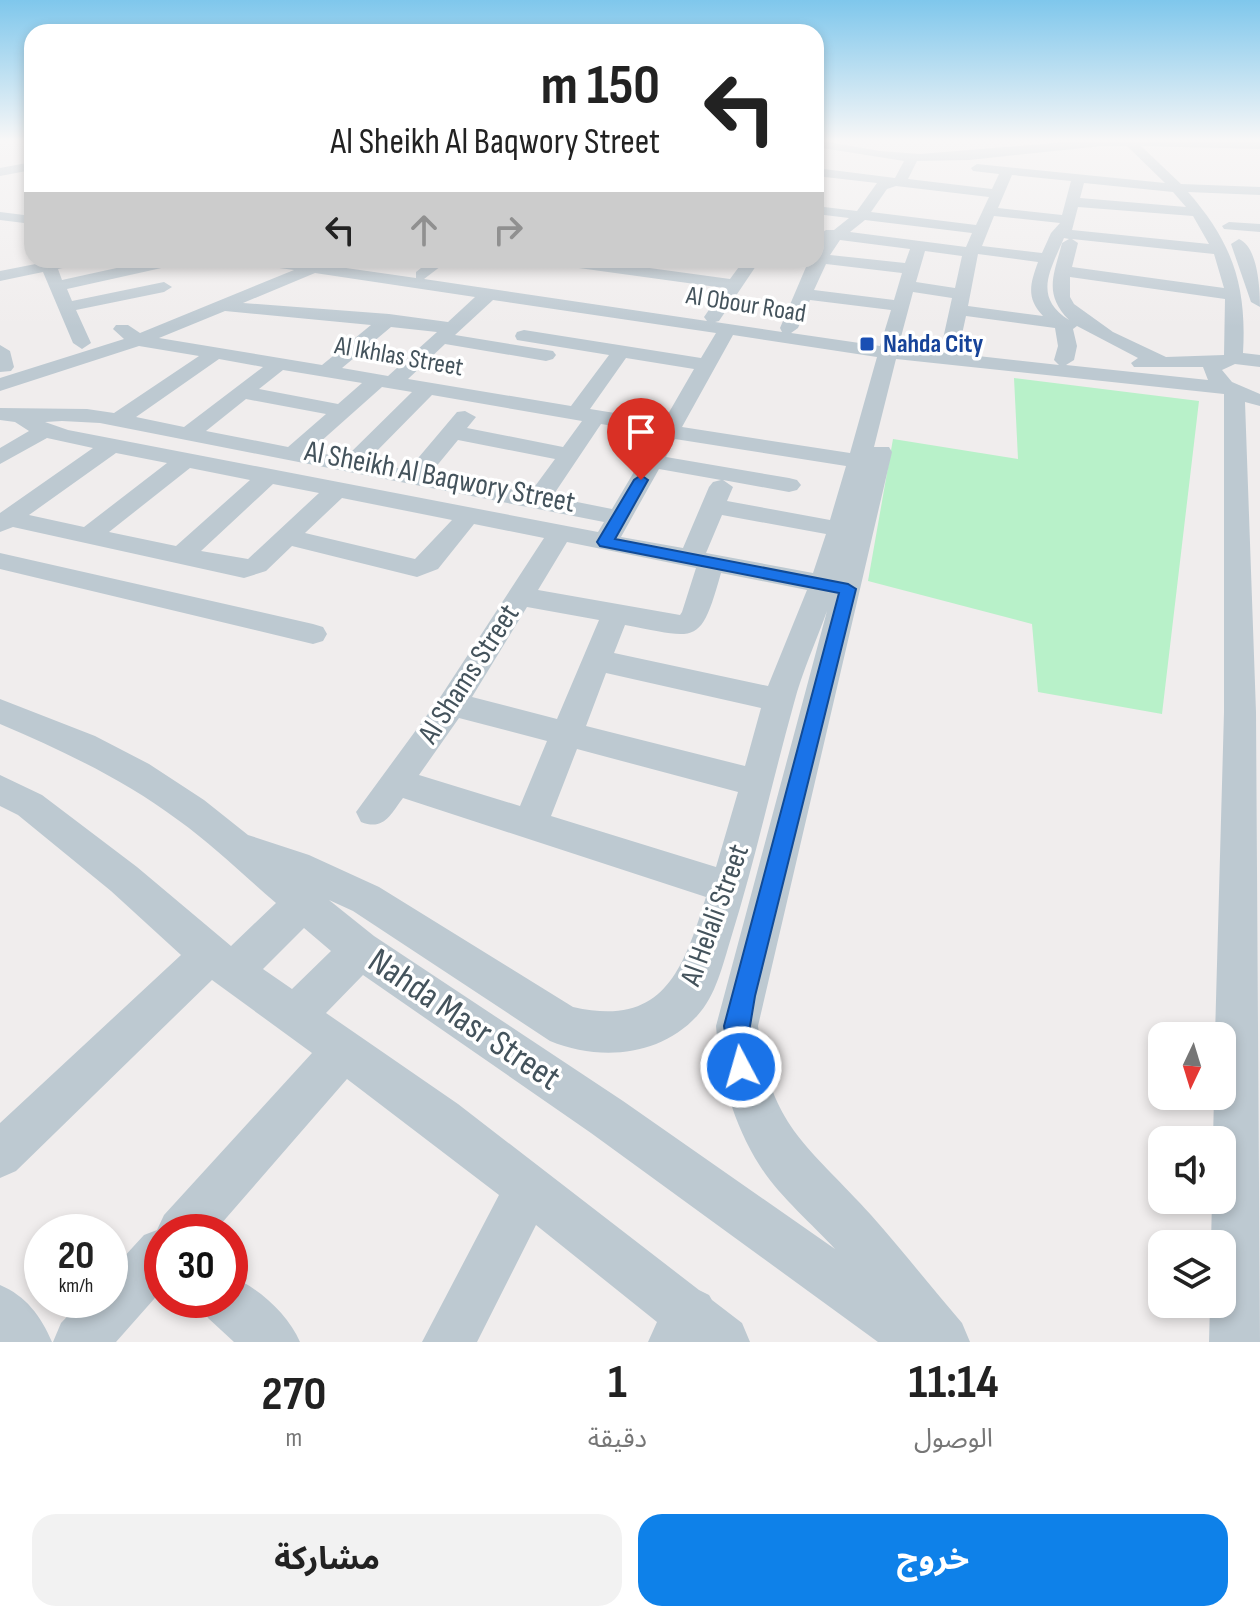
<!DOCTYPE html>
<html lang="ar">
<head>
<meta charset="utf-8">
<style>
	body { margin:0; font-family:"Sofia Sans Condensed","Noto Sans Arabic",sans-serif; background:#f2f2f2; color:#222; direction:rtl; height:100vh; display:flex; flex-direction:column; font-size:30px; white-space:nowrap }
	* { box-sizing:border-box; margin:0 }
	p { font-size:26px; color:#767676 }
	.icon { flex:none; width:44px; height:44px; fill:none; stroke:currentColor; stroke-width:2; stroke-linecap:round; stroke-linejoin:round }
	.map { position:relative; height:1342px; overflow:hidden; direction:ltr }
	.details { display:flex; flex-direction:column; background:#fff; flex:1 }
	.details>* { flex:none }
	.top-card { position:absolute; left:24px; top:24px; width:800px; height:244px; border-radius:24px; box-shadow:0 4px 12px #0003; direction:rtl; background:#fff; color:#222; overflow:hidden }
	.needle { width:52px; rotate:184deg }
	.controls { position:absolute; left:1148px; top:1022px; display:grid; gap:16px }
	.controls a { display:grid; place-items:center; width:88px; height:88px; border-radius:16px; background:#fff; box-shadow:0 4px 12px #0003; font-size:40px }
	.speed { position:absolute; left:24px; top:1214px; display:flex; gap:16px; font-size:40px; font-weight:700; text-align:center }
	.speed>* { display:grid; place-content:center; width:104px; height:104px; border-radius:50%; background:#fff; box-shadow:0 4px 12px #0003; line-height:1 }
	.speed small { font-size:20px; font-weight:400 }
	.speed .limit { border:12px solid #d22; background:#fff; color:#111 }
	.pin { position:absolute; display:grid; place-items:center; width:68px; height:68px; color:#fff; margin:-82px -34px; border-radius:50% 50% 50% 0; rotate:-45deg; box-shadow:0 0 8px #0007 }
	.pin .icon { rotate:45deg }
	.me { position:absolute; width:88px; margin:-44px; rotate:354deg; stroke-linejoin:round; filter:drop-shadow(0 0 6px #0008) }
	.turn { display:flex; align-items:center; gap:28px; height:168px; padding:0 32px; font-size:36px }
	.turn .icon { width:104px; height:104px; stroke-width:2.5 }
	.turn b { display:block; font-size:56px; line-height:68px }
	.lanes { display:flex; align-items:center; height:76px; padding:0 32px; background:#0003; justify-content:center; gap:40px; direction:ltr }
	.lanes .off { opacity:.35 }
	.eta { display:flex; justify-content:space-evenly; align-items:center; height:136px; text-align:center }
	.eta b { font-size:48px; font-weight:700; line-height:56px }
	.action { display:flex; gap:16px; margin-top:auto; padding:16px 32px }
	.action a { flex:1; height:92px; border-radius:24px; background:#0e81e9; color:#fff; font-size:32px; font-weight:700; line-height:92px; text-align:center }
	.action a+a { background:#f2f2f2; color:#222 }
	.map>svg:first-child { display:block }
	.green { fill:#b8f1c9 }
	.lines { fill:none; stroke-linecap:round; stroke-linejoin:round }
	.minor { fill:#bdc9d1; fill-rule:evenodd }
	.route { fill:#1a73e8; stroke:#114b97; stroke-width:2 }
	.transit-dot { fill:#1a4fb4; stroke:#fff; stroke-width:3 }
	.labels { text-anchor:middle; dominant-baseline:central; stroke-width:7; stroke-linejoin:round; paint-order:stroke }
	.far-street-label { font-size:26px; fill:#44535c; stroke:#fff }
	.far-transit-label { font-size:26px; font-weight:bold; fill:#164399; stroke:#fff; text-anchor:start }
	.street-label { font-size:30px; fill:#44535c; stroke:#fff }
	.near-street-label { font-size:36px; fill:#44535c; stroke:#fff }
</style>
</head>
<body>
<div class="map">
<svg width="1260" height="1342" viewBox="0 0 1260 1342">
	<rect width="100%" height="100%" fill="#f0eded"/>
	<path class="green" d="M1014,378L1199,401L1162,714L1038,692L1032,624L868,581L893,439L1018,459Z"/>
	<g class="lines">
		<path class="minor" d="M816,140L880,151L920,154L1091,140L1260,141V149L1141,146L1181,184L1260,187V195L1188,192C1232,242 1247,285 1243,353L1260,355V367L1235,364L1222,370L1232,382L1260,394V406L1245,402L1256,712L1260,1342H1209L1210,1304H1222V1244H1211L1212,1200H1222V1140H1213L1214,1096H1222V1036H1215L1224,712V394L896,359L874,447H889L892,452L758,1026C770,1128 807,1144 871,1215C902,1250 931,1287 962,1323L970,1342H878L591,1133L363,975L326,1013L458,1104L699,1290L709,1295L712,1300L742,1323L750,1342H648L657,1322L536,1225L477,1342H422L499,1195L347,1079L214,1232H162V1290L116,1342H53L61,1323L83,1300H110V1272L144,1235L157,1230L164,1215L312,1053L212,980L16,1171L0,1178V1123L181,955L111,891L18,815L0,806V775L42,795L137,867L231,946L276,903C243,875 213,845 178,820C123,779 63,751 0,724V699L95,736L149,764L204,800L248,835L309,855L379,887L573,1007C664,1028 683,970 706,897L403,798C390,815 384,831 361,822L356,812L441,696L544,538L474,524L438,569L417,577L292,546L266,571L244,578L13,527L0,532V513L93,448L47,438L0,464V448L29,431L15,422L0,420V408L87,409L114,413L199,356L139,346L0,391V378L124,339L113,329L116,325H128L140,333L294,270L257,265L249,260H290L416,278V272L431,260H449L424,279L707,321L704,317L724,288L557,265L549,260H591L730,279L744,260H760L719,321L715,322L782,332L780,328L809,260H816V250L824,238L819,234L826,230H834L849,218L816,214V206L857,211L877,183L816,176V168L895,178L904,161L816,147ZM1102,146H1127L1165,183L977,164L971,168L973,171L999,174L992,189L908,179L917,161L969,160ZM1012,175L1071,181L1062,215L998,208ZM1084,183L1173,192L1186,207L1080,198ZM896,186L989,197L976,225L871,212L887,189ZM1078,207L1193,216L1209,244L1072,230ZM994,216L1060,223L1051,233L1042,253L982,246ZM865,220L972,233L966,247L850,232ZM1064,238L1069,239L1062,243C1054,275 1043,293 1069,320C1032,297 1051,269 1064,238ZM1072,239L1214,254L1224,288L1072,267L1078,243ZM840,240L910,249L905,263L830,255ZM925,251L962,256L955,288L916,282ZM978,254L1038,262C1030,284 1026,298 1043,316L968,306ZM826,264L902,273L894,300L814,290ZM315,273L475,297L448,322L389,314L243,303ZM1070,277L1225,299L1224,355L1166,357L1113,332L1074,304L1070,297ZM913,292L952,298L941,348L948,353L898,348ZM493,300L716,333L701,358L524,330L517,332L515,336L517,340L609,355L571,406L408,379L445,344L546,361L553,359L556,355L553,351L455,335ZM810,300L891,310L880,346L791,333L798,328ZM225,311L371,325L322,365L159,338ZM966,316L1055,328L1058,346L1054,360L1059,365L951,353L959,348ZM1077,326L1138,358L1131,363L1134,367H1203L1208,380L1066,365L1074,360L1077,346L1073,329ZM391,327L437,332L388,376L342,368ZM733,335L877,357L850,453L682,427ZM626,358L694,369L664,421L590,409ZM219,359L263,367L184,427L136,417ZM283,370L362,383L338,404L259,389ZM382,387L412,392L345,458L310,451ZM432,395L582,421L563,447L467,428L476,417L465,411L457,412L408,470L366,462ZM246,399L326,414L288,447L206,431ZM62,421L100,423L604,522L598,532L68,430L45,422ZM601,424L657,433L612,509L552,497ZM675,439L846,466L830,520L727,501L733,487L723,480L789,492L797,490L801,485L797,480L789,478L666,457ZM458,440L555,459L530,493L430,474ZM116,453L167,463L84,527L29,515ZM190,468L250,480L176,546L109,532ZM659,469L721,480L713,482L709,487L683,548L621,537ZM273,484L319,493L248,559L201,551ZM342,498L452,520L415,559L305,533ZM722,515L826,534L813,573L706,553ZM567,542L696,568L682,612L680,615L538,590ZM721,573L807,590L768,686L614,653L625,625C697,638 700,648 721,573ZM527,607L599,620L557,719L472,697ZM827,611L716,1026C720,1076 733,1123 760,1166C778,1195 812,1224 835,1249L623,1101L374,936L329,900L353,911L550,1041C599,1061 659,1057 697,1016C716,996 723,964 731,938C755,861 772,782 794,703C802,672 816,642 827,611ZM606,673L761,708L745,766L586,726ZM459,718L547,741L520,806L419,775ZM577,749L738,792L716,867L551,816ZM304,928L331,951L292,989L263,969Z
			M32,162V170L0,176V168Z
			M0,212L32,216V224L0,220Z
			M1229,222L1260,224V232L1224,229L1222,226Z
			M1239,239C1258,247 1260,289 1260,307L1251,302L1231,244Z
			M56,260H88L86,263L58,269L62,280L153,260H183L175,265L67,289L72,301L164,282L172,287L164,292L76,310L91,343L82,349L73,343L43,272L0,281V271Z
			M0,345L10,351L14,367L11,371L0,372Z
			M0,553L313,624L323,627L327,634L323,641L313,644L0,569Z
			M230,1276C258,1287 288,1314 300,1342H234L208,1318L200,1300H230Z
			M0,1285C26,1296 41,1316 52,1342H0Z"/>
	</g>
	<linearGradient id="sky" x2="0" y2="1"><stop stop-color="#7fc7ec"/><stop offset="0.43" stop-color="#f8f7f7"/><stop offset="1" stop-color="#f8f7f7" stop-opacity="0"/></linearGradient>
	<rect width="1260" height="327" fill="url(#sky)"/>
	<path class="route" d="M641,475L648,480L615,539L848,584L856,589L755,996L750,1026L755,1067L751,1077L741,1080L732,1077L724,1026L839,593L600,546L597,542L634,480Z"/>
	<rect class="transit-dot" x="859" y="336" width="16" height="16" rx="4"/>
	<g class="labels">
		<g class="far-street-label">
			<text transform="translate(746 305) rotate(9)">Al Obour Road</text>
			<text transform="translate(399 357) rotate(10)">Al Ikhlas Street</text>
		</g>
		<g class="far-transit-label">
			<text x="883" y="344">Nahda City</text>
		</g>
		<g class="street-label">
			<text transform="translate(440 477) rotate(11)">Al Sheikh Al Baqwory Street</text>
			<text transform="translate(469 674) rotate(-57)">Al Shams Street</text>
			<text transform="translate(715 915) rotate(-70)">Al Helali Street</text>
		</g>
		<g class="near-street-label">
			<text transform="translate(464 1020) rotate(34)">Nahda Masr Street</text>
		</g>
	</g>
</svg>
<div class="controls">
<a><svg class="needle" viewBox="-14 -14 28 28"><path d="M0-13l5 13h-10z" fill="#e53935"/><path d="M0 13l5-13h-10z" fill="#767676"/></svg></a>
<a><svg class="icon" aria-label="sound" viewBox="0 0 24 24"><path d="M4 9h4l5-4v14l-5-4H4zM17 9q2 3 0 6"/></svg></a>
<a><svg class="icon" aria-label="layers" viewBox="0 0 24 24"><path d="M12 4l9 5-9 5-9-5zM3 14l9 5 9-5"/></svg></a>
</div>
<div class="speed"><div>20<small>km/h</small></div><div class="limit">30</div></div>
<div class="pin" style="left:641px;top:480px;background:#d93025"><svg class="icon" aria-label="arrive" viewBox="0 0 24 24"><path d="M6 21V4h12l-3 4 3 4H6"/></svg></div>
<svg class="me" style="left:741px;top:1067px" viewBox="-20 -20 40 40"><circle r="17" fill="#1a73e8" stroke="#fff" stroke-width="3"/><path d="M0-11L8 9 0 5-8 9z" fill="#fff"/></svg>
<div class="top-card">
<div class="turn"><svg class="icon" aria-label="left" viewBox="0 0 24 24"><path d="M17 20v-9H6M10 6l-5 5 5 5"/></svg><div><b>150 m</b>Al Sheikh Al Baqwory Street</div></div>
<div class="lanes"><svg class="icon" aria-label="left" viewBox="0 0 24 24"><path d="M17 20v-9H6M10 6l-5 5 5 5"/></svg><svg class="icon off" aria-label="ahead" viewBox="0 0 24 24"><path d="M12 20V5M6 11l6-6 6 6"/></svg><svg class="icon off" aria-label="right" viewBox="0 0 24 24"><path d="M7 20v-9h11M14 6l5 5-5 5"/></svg></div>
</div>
</div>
<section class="details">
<div class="eta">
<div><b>11:14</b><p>الوصول</p></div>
<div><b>1</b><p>دقيقة</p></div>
<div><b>270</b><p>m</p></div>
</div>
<div class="action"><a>خروج</a><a>مشاركة</a></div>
</section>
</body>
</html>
